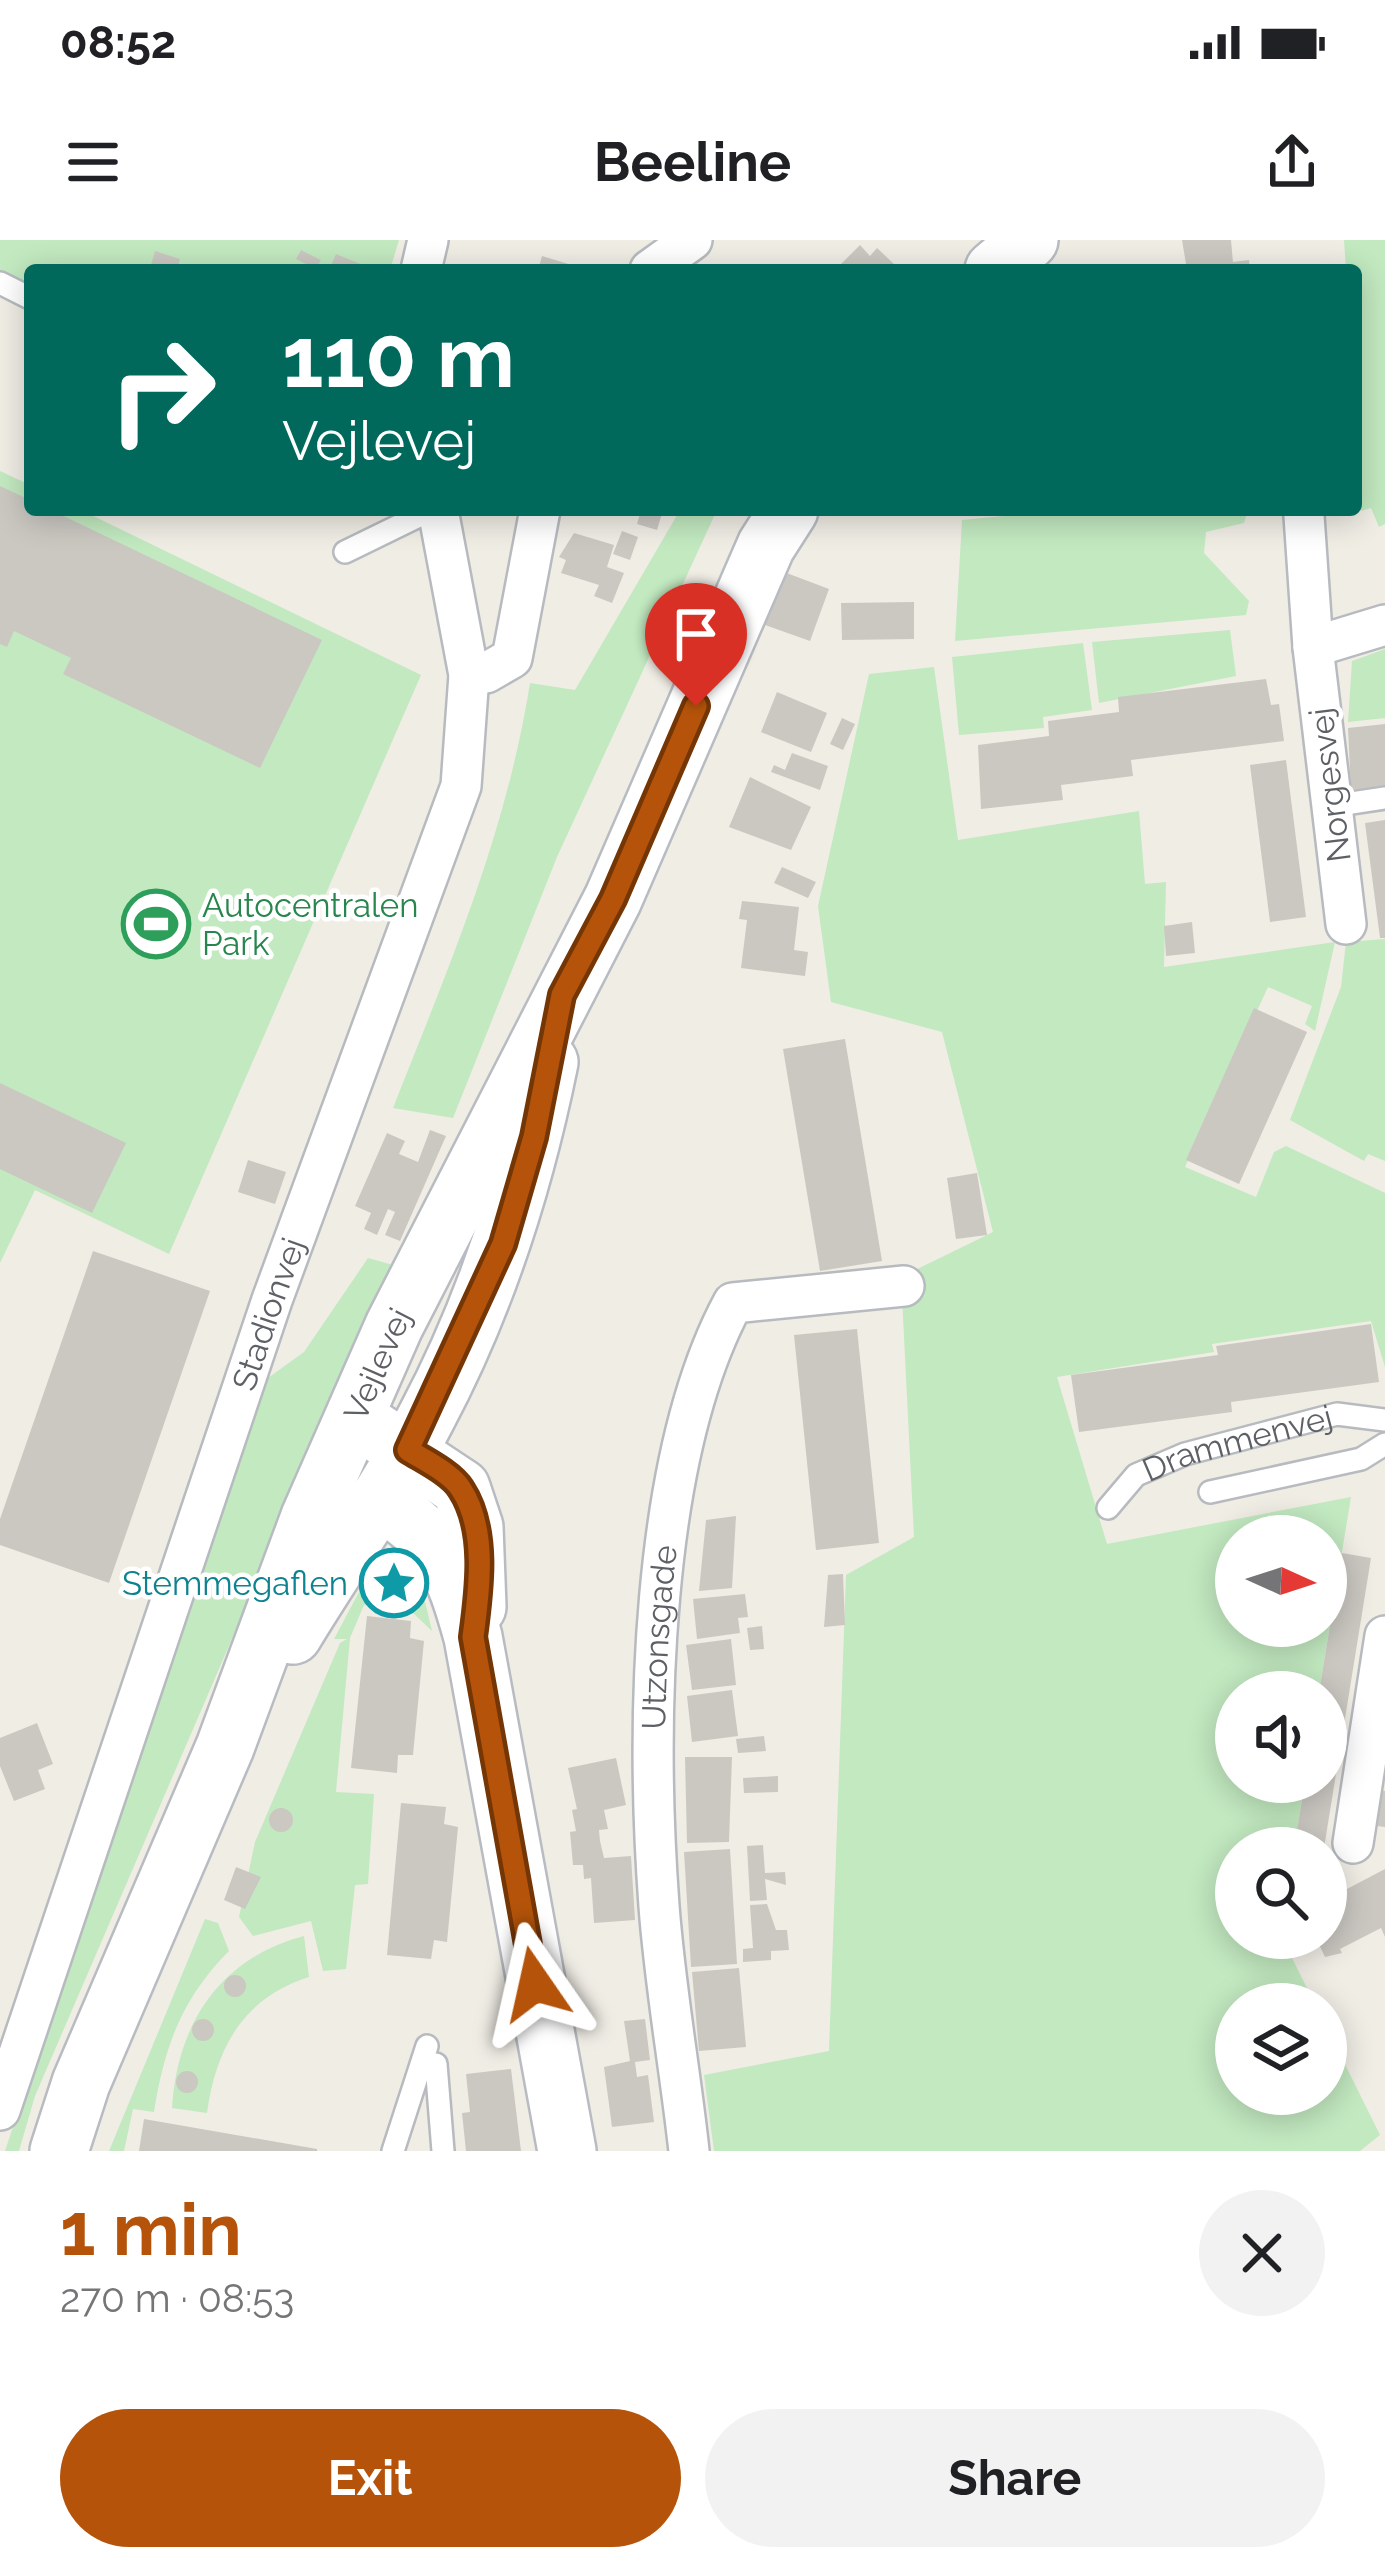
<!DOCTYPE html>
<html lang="en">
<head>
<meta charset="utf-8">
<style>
	body { margin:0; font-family:Raleway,sans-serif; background:#f2f2f2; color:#202124; height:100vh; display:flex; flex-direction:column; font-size:45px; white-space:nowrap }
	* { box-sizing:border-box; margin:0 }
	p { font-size:39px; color:#757577 }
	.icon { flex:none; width:66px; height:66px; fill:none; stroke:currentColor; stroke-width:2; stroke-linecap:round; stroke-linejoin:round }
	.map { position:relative; height:1911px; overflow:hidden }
	.panel { display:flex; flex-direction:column; background:#fff; flex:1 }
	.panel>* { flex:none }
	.top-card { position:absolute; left:24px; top:24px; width:1338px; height:252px; border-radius:12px; box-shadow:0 6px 30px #0003; background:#00695c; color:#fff; overflow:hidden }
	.needle { width:78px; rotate:93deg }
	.controls { position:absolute; left:1215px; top:1275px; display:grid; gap:24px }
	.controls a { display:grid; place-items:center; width:132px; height:132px; border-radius:50%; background:#fff; box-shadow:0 6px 30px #0003; font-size:60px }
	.pin { position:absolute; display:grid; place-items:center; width:102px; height:102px; color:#fff; margin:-123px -51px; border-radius:50% 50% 50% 0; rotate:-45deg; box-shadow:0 0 12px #0007 }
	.pin .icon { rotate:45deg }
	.me { position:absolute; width:132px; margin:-66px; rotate:349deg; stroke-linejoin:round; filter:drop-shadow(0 0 9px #0008) }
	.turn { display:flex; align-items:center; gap:42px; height:252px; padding:0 60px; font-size:54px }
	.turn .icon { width:156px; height:156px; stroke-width:2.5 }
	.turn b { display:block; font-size:84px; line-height:102px }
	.round { display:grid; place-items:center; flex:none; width:126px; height:126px; border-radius:63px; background:#f2f2f2 }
	.summary { display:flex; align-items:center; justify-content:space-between; height:204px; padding:0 60px }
	h1 { font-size:72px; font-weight:700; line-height:90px; color:#b45309 }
	.cta { display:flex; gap:24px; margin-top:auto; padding:24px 60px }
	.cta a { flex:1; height:138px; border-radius:72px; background:#b45309; color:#fff; font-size:48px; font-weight:700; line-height:138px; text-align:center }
	.cta a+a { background:#f2f2f2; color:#202124 }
	.status { display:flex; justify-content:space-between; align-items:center; height:84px; padding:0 60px; background:#fff; direction:ltr }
	.status svg { height:33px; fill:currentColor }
	header { display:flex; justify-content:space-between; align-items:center; height:156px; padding:0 60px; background:#fff; font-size:54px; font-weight:700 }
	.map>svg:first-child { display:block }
	.green { fill:#c2e9c0; fill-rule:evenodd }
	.building { fill:#cbc8c2 }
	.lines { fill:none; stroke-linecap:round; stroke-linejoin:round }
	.lane-casing { stroke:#b7bbbf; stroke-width:26 }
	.street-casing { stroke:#b7bbbf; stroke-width:44 }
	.secondary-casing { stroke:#b8bcc2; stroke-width:62 }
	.lane { stroke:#fff; stroke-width:21 }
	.street { stroke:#fff; stroke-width:39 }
	.secondary { stroke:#fff; stroke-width:57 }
	.route-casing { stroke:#753606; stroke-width:30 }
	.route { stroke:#b45309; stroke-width:21 }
	.labels { text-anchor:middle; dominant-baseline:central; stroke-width:9; stroke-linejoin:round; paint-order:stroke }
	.street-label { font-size:33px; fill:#5d6166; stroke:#fff }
	.leisure-label { font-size:33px; fill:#27864d; stroke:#fff; text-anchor:start }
	.culture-label { font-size:33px; fill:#0d838f; stroke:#fff; text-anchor:end }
</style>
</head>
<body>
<div class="status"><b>08:52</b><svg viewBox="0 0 49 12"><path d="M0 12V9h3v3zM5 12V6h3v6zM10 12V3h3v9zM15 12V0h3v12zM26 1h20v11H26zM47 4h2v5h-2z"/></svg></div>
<header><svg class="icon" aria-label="menu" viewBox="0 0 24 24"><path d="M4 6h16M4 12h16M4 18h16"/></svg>Beeline<svg class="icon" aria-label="share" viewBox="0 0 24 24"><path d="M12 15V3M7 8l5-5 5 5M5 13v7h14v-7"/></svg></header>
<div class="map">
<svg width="1385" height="1911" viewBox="0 0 1385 1911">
	<rect width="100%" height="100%" fill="#f0ede5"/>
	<path class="green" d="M0,0H399L390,30H30V66L0,51Z
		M1344,0H1385V284L1379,287L1371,268L1361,271L1356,30H1346Z
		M0,231L30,245V270H81L421,435L169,1014L35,950L0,1023Z
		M680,270H717L557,617L453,878L393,868C449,726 506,595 530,443L575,450Z
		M1071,270H1248L1244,283L1206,292L1204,313L1249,361L1246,375L955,401L962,280Z
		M1230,390L1236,436L1099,463L1092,402Z
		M1083,403L1092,470L1043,477L1044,488L959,495L952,417Z
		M1385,409V478L1348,482L1352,421Z
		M934,427L958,600L1139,571L1145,644L1166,642L1164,727L1335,702L1315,791L1305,784L1312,766L1268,747L1185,927L1256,957L1274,912L1286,906L1385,953V1127L1371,1081L1212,1104L1214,1112L1057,1137L1107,1304L1351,1257L1319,1452H1236V1542H1305L1294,1608H1236V1698H1282L1315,1764H1236V1854H1326V1786L1380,1895L1360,1911H714L704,1835L829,1811L846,1335L914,1297L901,1037L993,992L942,792L831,762L818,666L869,434ZM1236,1296H1326V1386H1236Z
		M1385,699V921L1368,914L1364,921L1290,880L1341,747L1346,702Z
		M368,1018L393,1025L35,1856L19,1911H5L261,1143L304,1112Z
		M392,1313L403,1315L422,1349L432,1391L412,1372L364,1365L350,1398L336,1552L374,1554L368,1644L355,1645L346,1729L323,1731L311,1681L253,1696L239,1677L255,1602L340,1403L347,1399H334L368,1335Z
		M205,1679L218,1683L229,1711C182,1758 164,1807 154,1872L133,1869L124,1911H109Z
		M304,1696L309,1737C243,1758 216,1808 207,1873L172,1868C177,1784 220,1718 304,1696Z"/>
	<path class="building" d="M1182,0H1231L1233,22L1249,20L1250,30H1187Z
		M860,5L870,16L877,8L894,24L888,30H835Z
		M301,10L321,20L316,29L296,19Z
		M155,11L180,19L177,30L151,25Z
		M336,14L368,27L367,30H329Z
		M542,16L585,29V30H538Z
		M0,246L30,260V270H51L322,400L260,528L63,434L71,418L14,391L7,407L0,404Z
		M641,270H663L657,290L637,284Z
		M622,291L638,297L630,320L613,314Z
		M574,293L614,305L607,327L624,333L612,363L594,356L599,345L561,333L566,320L559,317Z
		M784,332L829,349L810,401L765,385Z
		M914,362V399L842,400L841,363Z
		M1266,439L1271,465L1279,464L1284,501L1131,520L1133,536L1061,545L1063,560L981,569L978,505L1049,496L1048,481L1119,472L1118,457Z
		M777,452L827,473L811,512L761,492Z
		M842,478L855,484L843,510L830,504Z
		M1385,484V548L1351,552L1348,488Z
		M792,513L828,526L820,550L771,532L774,525L785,530Z
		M1286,520L1306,677L1270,682L1250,525Z
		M750,537L811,567L791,610L729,587Z
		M1385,580V698H1380L1365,583Z
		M782,627L816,642L808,658L774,643Z
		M742,661L799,667L794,710L808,712L805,736L741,728L747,680L739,679Z
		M1192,682L1195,713L1166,716L1164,686Z
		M1254,768L1307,792L1239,944L1186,920Z
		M845,799L882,1021L820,1031L783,809Z
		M0,843L126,903L92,973L0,929Z
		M430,890L446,896L400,1001L385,995L395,972L388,969L377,995L364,989L371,973L355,966L387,893L405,901L399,914L418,922Z
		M248,920L286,932L275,964L238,952Z
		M977,933L987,995L956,999L947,938Z
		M93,1011L210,1051L109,1343L0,1305V1279Z
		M1371,1084L1379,1142L1231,1162L1232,1172L1079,1192L1071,1135L1218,1115L1216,1106Z
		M857,1089L879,1303L816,1310L794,1095Z
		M736,1276L732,1348L699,1351L706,1280Z
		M1342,1313L1371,1318L1324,1608H1294L1305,1542H1326V1452H1319Z
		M843,1334L845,1385L824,1387L828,1335Z
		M745,1354L748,1377L738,1378L740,1393L697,1399L693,1359Z
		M367,1376L411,1381L410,1398L424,1401L413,1515H398L397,1533L351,1528Z
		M762,1386L764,1409L750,1410L747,1388Z
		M731,1399L736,1445L692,1450L686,1405Z
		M732,1450L738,1496L692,1502L687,1456Z
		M37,1483L53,1524L38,1530L45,1549L14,1561L0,1526V1498Z
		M764,1496L766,1511L738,1513L736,1499Z
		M685,1517H732L729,1602L687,1603Z
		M616,1518L626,1565L604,1570L608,1589L599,1590L600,1601L604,1618L631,1616L635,1680L594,1683L591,1638L584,1639L583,1625H573L570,1592L576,1591L572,1570L577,1569L568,1528Z
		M778,1536V1552L744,1553L743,1538Z
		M1374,1549L1385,1551V1587L1369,1585Z
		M401,1563L446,1567L444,1584L458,1587L447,1702L434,1700L431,1719L387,1715Z
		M269 1580a12 12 0 1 1 24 0a12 12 0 1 1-24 0Z
		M763,1605L765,1633L785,1632L786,1645L765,1639L767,1660L750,1661L747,1606Z
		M730,1609L737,1724L691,1727L684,1612Z
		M236,1627L261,1637L245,1669L224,1660Z
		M1385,1629V1697L1381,1688L1340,1709L1342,1713L1325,1717L1316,1698H1326V1660Z
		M767,1664L776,1690H787L789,1710L771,1711V1720L743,1722V1709L753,1708L750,1665Z
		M739,1728L746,1807L699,1811L692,1732Z
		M224 1746a11 11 0 1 1 22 0a11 11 0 1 1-22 0Z
		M192 1790a11 11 0 1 1 22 0a11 11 0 1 1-22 0Z
		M645,1779L650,1820L635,1822L637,1837L648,1835L654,1882L612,1887L604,1827L630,1821L624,1781Z
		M511,1829L521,1911H466L462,1873L470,1872L466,1834Z
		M176 1842a11 11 0 1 1 22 0a11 11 0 1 1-22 0Z
		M144,1879L317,1909V1911H139Z"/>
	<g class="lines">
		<defs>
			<g id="lane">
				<path d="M0,43L30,58"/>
				<path d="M345,312L431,270"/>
				<path d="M1332,566L1385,558"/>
				<path d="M1210,1252L1361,1219L1385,1204"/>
				<path id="s1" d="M1108,1268L1136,1235L1185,1214L1337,1174L1385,1180"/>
				<path d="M436,1824L443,1911"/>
				<path d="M393,1911L427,1806"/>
			</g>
			<g id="street">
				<path d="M421,30L428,0"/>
				<path d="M650,30L692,0"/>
				<path d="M1304,276L1313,407"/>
				<path d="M469,435L486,433L512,418L540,270"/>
				<path d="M1346,684L1313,407L1385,385"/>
				<path d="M1353,1603L1385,1396"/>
				<path id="s2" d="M0,1870L272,1060L461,546L469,435L438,270"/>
				<path id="s3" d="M689,1911C680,1829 665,1747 659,1666C646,1490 649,1219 733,1063L904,1046"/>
			</g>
			<g id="secondary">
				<path d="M994,30L1029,0"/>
				<path d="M375,1191L461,1248L474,1287L477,1367"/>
				<path d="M379,1259C442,1302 453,1325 473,1397L567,1911"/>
				<path d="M293,1395C337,1322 388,1252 427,1176C486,1065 524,945 549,822"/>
				<path id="s4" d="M59,1911L81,1843L225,1507L310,1277L394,1086L613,659L766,306L789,270"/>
			</g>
		</defs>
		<use href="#lane" class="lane-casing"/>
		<use href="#street" class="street-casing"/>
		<use href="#secondary" class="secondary-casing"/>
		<use href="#lane" class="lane"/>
		<use href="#street" class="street"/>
		<use href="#secondary" class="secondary"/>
	</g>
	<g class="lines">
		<defs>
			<path id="route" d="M535,1744L473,1397C479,1352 488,1290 461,1249C451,1233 424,1220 408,1210L503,1004L534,897L562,755L613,659L696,466"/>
		</defs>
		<use href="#route" class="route-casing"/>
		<use href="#route" class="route"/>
	</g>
	<defs>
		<symbol id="stadium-ring" viewBox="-11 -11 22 22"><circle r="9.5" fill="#fff" stroke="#2e9e5b" stroke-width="1.5"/><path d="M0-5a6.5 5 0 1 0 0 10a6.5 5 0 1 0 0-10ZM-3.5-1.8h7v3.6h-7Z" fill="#2e9e5b"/></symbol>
		<symbol id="sight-ring" viewBox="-11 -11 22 22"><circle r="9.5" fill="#fff" stroke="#0f9aa8" stroke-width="1.5"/><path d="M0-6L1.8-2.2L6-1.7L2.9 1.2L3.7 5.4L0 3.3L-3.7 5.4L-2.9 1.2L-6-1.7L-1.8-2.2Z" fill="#0f9aa8"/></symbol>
	</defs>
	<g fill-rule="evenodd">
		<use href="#stadium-ring" x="118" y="646" width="76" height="76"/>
		<use href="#sight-ring" x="356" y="1305" width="76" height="76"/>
	</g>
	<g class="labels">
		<g class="street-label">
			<text transform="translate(1330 545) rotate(-97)">Norgesvej</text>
			<text stroke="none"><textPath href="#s2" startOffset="840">Stadionvej</textPath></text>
			<text stroke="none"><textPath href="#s4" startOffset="849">Vejlevej</textPath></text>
			<text stroke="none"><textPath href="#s1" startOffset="150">Drammenvej</textPath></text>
			<text stroke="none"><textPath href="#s3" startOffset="516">Utzonsgade</textPath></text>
		</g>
		<g class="leisure-label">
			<text x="202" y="665">Autocentralen<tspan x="202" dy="38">Park</tspan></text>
		</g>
		<g class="culture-label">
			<text x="348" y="1343">Stemmegaflen</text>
		</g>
	</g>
</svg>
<div class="controls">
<a><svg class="needle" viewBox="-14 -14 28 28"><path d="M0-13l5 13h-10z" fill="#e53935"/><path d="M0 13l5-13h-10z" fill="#757577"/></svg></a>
<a><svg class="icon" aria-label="sound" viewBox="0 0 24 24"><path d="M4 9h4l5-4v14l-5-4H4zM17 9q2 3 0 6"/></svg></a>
<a><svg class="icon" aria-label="search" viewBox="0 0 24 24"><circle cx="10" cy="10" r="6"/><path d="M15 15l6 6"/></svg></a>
<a><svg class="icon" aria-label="layers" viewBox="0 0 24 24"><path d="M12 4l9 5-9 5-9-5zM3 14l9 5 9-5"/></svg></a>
</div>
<div class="pin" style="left:696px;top:466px;background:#d93025"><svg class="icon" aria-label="arrive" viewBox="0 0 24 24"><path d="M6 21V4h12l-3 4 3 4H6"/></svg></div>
<svg class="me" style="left:535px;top:1744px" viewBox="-20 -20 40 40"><path d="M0-17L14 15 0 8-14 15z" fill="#b45309" stroke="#fff" stroke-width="4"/></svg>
<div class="top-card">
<div class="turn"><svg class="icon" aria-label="right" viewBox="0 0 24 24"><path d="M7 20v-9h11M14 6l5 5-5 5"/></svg><div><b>110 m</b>Vejlevej</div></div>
</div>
</div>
<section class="panel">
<div class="summary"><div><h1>1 min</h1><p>270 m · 08:53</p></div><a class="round"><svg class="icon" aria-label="close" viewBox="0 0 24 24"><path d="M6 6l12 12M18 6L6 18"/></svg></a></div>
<div class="cta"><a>Exit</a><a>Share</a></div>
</section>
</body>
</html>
